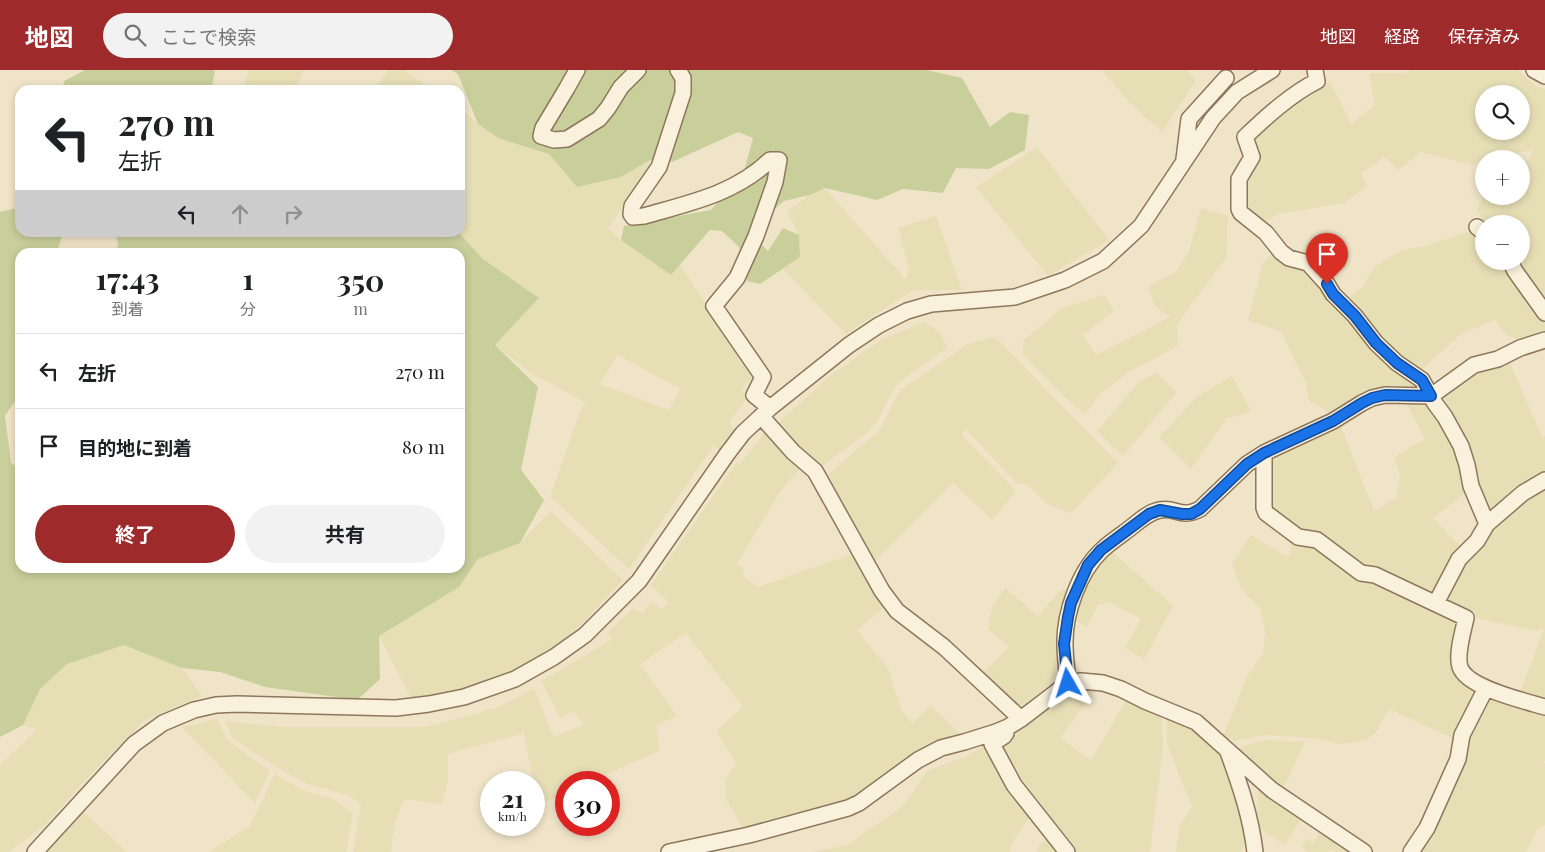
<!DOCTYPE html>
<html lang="ja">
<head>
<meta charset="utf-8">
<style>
	body { margin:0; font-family:"Playfair Display","Noto Sans JP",serif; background:#f2f2f2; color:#202124; height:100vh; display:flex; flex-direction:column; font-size:19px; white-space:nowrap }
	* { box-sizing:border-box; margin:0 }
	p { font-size:16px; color:#757577 }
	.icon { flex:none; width:28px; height:28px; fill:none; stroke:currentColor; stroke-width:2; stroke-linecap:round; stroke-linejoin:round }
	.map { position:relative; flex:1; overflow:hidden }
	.drawer { position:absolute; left:15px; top:178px; width:450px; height:325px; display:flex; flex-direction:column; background:#fff; border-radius:15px; box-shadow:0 2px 8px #0003 }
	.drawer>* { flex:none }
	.guide { position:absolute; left:15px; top:15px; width:450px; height:152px; border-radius:15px; box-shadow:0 2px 8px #0003; background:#fff; color:#202124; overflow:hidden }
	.controls { position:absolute; left:1475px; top:15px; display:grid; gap:10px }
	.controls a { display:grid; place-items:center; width:55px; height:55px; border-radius:50%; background:#fff; box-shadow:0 2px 8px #0003; font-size:25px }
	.speed { position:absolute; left:480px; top:701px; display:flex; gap:10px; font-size:25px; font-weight:700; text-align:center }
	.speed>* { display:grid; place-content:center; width:65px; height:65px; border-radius:50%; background:#fff; box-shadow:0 2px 8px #0003; line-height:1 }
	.speed small { font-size:12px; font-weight:400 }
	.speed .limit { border:8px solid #d22; background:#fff; color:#111 }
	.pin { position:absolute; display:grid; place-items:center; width:42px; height:42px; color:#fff; margin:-51px -21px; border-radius:50% 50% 50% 0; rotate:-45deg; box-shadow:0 0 5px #0007 }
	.pin .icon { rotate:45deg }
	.me { position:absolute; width:55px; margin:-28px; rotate:354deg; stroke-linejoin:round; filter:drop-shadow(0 0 4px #0008) }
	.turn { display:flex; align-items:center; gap:18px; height:105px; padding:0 20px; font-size:22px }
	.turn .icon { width:65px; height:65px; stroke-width:2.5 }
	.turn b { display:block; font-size:35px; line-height:42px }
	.lanes { display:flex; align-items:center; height:48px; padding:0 20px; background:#0003; justify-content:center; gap:25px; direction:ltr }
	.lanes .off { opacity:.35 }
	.eta { display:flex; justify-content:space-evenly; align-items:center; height:85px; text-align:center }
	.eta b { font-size:30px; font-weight:700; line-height:35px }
	.primary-button { display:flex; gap:10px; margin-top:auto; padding:10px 20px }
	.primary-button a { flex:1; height:58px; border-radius:30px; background:#9e2a2b; color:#fff; font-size:20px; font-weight:700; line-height:58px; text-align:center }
	.primary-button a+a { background:#f2f2f2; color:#202124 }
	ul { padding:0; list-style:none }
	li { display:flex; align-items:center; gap:15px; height:75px; padding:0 20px; border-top:1px solid #e0e0e0 }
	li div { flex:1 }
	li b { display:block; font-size:19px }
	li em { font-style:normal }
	header { display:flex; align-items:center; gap:30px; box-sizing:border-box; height:70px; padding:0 25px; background:#9e2a2b; color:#fff }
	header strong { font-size:24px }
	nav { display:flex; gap:28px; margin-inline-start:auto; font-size:18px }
	.search { width:350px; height:45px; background:#f2f2f2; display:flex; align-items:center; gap:12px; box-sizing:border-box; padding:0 18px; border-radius:28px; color:#757577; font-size:19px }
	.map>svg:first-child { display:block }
	.farmland { fill:#e6deb5; fill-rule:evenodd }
	.green { fill:#c9cf9b }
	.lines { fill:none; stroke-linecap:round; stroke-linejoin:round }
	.minor-casing { stroke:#8d765c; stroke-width:18 }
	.minor { stroke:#faf1dc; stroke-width:15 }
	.route-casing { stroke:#114b97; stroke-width:12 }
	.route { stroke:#1a73e8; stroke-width:9 }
</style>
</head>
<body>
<header>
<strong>地図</strong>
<div class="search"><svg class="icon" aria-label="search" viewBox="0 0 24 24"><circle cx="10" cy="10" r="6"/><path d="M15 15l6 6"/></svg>ここで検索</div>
<nav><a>地図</a><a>経路</a><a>保存済み</a></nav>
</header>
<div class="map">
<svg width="1545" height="782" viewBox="0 0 1545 782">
	<rect width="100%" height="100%" fill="#f0e4c8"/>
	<path class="farmland" d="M249,0H304L295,20H242Z
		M388,0H404L434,20H374Z
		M1102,0H1187L1196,10L1162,62L1129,32Z
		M1412,0H1517L1537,17L1545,19V239L1515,191H1521V154H1484L1477,139L1484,125V126H1521V94L1529,90L1533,80L1486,88L1473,95L1421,82L1398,100L1384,87L1361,104L1368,116L1344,133L1278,144L1262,154L1243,138L1248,67L1309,21L1330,11L1351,54L1375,35L1369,3H1405ZM1484,24H1521V61H1484Z
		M460,38L478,54L498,68L549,84L577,117L621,107L650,90V99L608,158L621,170L671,204L680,194L753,307L741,319L748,327L729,352L735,361L720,380L714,375L629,499L550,427L582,336L587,333L532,304L495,275L539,228L483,189L459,163ZM618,285L680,319L669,340L600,314Z
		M1037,77L1109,170L1048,206L976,117Z
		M825,118L906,210L909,198L898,158L936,146L962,220H913L846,264L783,199L800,187L799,165L787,141L810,125Z
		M1201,138L1228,146L1226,188L1177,254L1178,276L1130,301L1101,323L1085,345L1051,314L1022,283L1024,270L1061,239L1104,225L1114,241L1083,265L1096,285L1170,247L1155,237L1148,217L1178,200L1189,181Z
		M1474,160L1484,168V191H1507L1545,248V267L1530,273L1506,265L1495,250L1461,264L1419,302L1386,278L1346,230L1363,217L1374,197L1403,180L1429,175Z
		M1274,181L1307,196L1424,320L1332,345L1308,330L1306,312L1291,283L1282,262L1248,250L1263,193Z
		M923,252L940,262L947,278L905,308L895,317L876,353L863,366L819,398L800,383L778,353L831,305L881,270Z
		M995,267L1118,393L1071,443L1047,434L1028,415L1017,413L965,359L962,365L1016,421L992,450L953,413L871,495L828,404L879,361L900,320L968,274Z
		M1508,288L1542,367L1545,366V409L1488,448L1436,329L1476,299Z
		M1156,303L1177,322L1123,386L1097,361L1139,312Z
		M1232,306L1251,341L1226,349L1191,399L1159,367L1198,326Z
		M1429,331L1459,380L1468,421L1433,448L1463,479L1434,527L1360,496L1298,461L1267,438L1268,387L1340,354L1374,441L1397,427L1400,404L1394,387L1425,369L1406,333Z
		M766,361L801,397L779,423L736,495L742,497L744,507L758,517L855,483L886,536L857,560L888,598L901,640L912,653L931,636L960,664L915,682L850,728L744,759L726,730V710L736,693L716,661L743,637L686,563L640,594L677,646L657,655L659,681L589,712H566V723L537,735L524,663L448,684V711L441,734L404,729L394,755L391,782H353L361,734L348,725L310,715L281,700L233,669L225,651L283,657H427L499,637L534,618L553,667L583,655L574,641L560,648L541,611L613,569L607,563L633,538L642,543L652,532L662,539L669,533L651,515L737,392L740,394Z
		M1545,415V631L1520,623L1544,559L1535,561L1469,546L1444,530L1464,489L1493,453Z
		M551,441L623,510L585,550L548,585L480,618L411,628L379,566L459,517L478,489L520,473Z
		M1251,465L1289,488L1293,471L1316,473L1375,509L1458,553L1454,584L1479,621L1456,670L1389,639L1376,662L1365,671L1337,674L1316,668L1265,665L1234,671L1224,665L1247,606L1263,584L1265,561L1260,538L1241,518L1232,494Z
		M1108,478L1173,536L1144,589L1125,578L1141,549L1110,532L1098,535L1087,557L1073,549L1075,531Z
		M1005,518L1038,546L1063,518L1068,522L1058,564L1055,608L1019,641L981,604L1009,577L988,559L992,538Z
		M125,574L182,598L202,626L145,650L90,705L45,755L8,782H0V695L36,660L23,655L40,619L67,594Z
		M1097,618L1060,668L1091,690L1127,629L1162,645L1163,678L1150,782H1074L1023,718L997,678L1070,619Z
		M1488,623L1545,640V689L1544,693L1545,694V755L1537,759L1526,782H1415L1465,667Z
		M1167,645L1191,659L1223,686L1249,766L1241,782H1176L1180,756L1192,737L1167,674Z
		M217,649L228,671L270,701L255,733L182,657Z
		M1264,670L1305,672L1283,719L1236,679Z
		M987,674L1031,744L1011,775L1010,782H813L847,775L903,736L927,701L967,686Z
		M275,704L304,721L333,729L353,743L346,782H209L250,756Z
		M1258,718L1302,748L1285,775L1257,756Z
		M83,741L127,782H46Z
		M1321,761L1356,782H1335L1330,779L1328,782H1308L1302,777L1306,768L1313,773Z
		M1048,768L1060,782H1037L1038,777Z"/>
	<path class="green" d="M85,0H213L215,1L211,20H63L64,11Z
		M451,0H926L962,8L990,57L1010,42L1029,45L1025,80L989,99L956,98L943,123L903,119L877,130L825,118L810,125L784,131L748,161L768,181L783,158L799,165L800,187L760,214L747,211L739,177L722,161L710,160L671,205L621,170L624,156L711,140L744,102L753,68L738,62L672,92L650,90L621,107L577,117L549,84L498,68L478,54L458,4Z
		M20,137V162L60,163L62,166L57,182H20V323L5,346L11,393L20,399V498H460V182H117L118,174L115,162L459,163L483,189L539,228L495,275L538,317L521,400L544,430L520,473L478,489L459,517L379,566L380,609L357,630L265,617L220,602L182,598L124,575L67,594L40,619L23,655L0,667V142Z"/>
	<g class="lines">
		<defs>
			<path id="minor" d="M577,0L567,18L543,58L541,66L554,70L567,69L599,49L608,38L621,17L638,0
				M678,0L683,8V23L659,97L632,136L631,144L633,147L644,146C689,133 735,124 770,90H779L775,112L756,166L737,208L714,236L763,307L754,325L770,338
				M1315,0L1317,11C1291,24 1266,47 1245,67L1252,87L1239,109V139L1241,143L1266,163L1281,182L1289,188L1308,193L1327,214L1333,224L1355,246L1376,273L1397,293L1422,310L1434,332L1445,347L1461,376L1467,395L1471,416L1487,454L1477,471L1459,489L1436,533
				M1534,0L1545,6
				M1184,89L1189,49L1226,8
				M1477,157L1484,163
				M1510,191L1515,201L1545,243
				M761,346L793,382L815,401L882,521L897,541L944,577L1021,649
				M1264,383V438L1266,443L1298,467L1317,470L1361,503L1375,505L1466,548C1463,561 1456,585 1460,597C1467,618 1525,631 1545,637
				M1487,454L1523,423L1545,410
				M1068,613C1067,600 1065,587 1065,575C1064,544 1079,502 1101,481C1108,474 1117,468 1125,462C1135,455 1147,442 1160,440C1177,437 1180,449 1200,439L1247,394L1264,383L1333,351L1362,333L1372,328L1385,325L1431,326L1474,295L1498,289L1520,278L1545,270
				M1006,663L1004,666L992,674L1014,715L1067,782
				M1228,682C1240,715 1251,747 1255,782
				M35,782L134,674L163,653L194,640L216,635L237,634L396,638L429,634L464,627L515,609L554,587L585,565L639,511L727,384L743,363L770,338L849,275L879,255L907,241L931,234L1015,227L1065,210L1103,191L1141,156L1213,48L1237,22L1272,0
				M669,782L749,765L848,738L859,733L918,690L941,678L964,672L996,662L1008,657L1021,649L1068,613L1081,611L1103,613L1121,619L1145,631L1196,652L1272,720L1364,782
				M1411,782L1427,758L1458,689L1462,665L1486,618"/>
		</defs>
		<use href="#minor" class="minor-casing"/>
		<use href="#minor" class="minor"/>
	</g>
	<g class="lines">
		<defs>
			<path id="route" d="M1068,613L1064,574L1068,547L1071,533L1088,495L1101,480L1149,444L1160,440L1182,444H1191L1200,439L1247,394L1264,383L1333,351L1362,333L1372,328L1385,325L1431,326L1422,310L1397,293L1376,273L1355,246L1333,224L1327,214"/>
		</defs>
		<use href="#route" class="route-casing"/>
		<use href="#route" class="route"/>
	</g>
</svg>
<div class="controls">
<a><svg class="icon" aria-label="search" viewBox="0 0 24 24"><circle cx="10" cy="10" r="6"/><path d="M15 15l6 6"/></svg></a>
<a>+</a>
<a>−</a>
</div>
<div class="speed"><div>21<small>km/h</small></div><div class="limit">30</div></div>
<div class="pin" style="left:1327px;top:214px;background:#d93025"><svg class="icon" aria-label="arrive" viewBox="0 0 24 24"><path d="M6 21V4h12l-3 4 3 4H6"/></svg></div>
<svg class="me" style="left:1068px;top:613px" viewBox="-20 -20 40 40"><path d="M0-17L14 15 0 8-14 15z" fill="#1a73e8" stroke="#fff" stroke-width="4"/></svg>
<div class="guide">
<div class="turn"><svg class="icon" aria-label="left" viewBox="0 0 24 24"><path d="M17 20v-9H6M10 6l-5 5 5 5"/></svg><div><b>270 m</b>左折</div></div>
<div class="lanes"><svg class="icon" aria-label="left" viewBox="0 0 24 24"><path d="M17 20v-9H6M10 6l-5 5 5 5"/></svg><svg class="icon off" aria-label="ahead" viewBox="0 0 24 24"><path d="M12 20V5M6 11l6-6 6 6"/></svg><svg class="icon off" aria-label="right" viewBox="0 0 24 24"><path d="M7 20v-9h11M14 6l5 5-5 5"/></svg></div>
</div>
<section class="drawer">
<div class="eta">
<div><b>17:43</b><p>到着</p></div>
<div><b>1</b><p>分</p></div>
<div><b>350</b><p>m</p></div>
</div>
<ul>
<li><svg class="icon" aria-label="left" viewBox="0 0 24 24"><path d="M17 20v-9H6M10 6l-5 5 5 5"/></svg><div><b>左折</b></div><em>270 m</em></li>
<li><svg class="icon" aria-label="arrive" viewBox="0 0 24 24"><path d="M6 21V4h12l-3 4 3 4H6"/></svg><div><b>目的地に到着</b></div><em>80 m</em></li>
</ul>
<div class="primary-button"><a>終了</a><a>共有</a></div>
</section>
</div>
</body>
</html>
